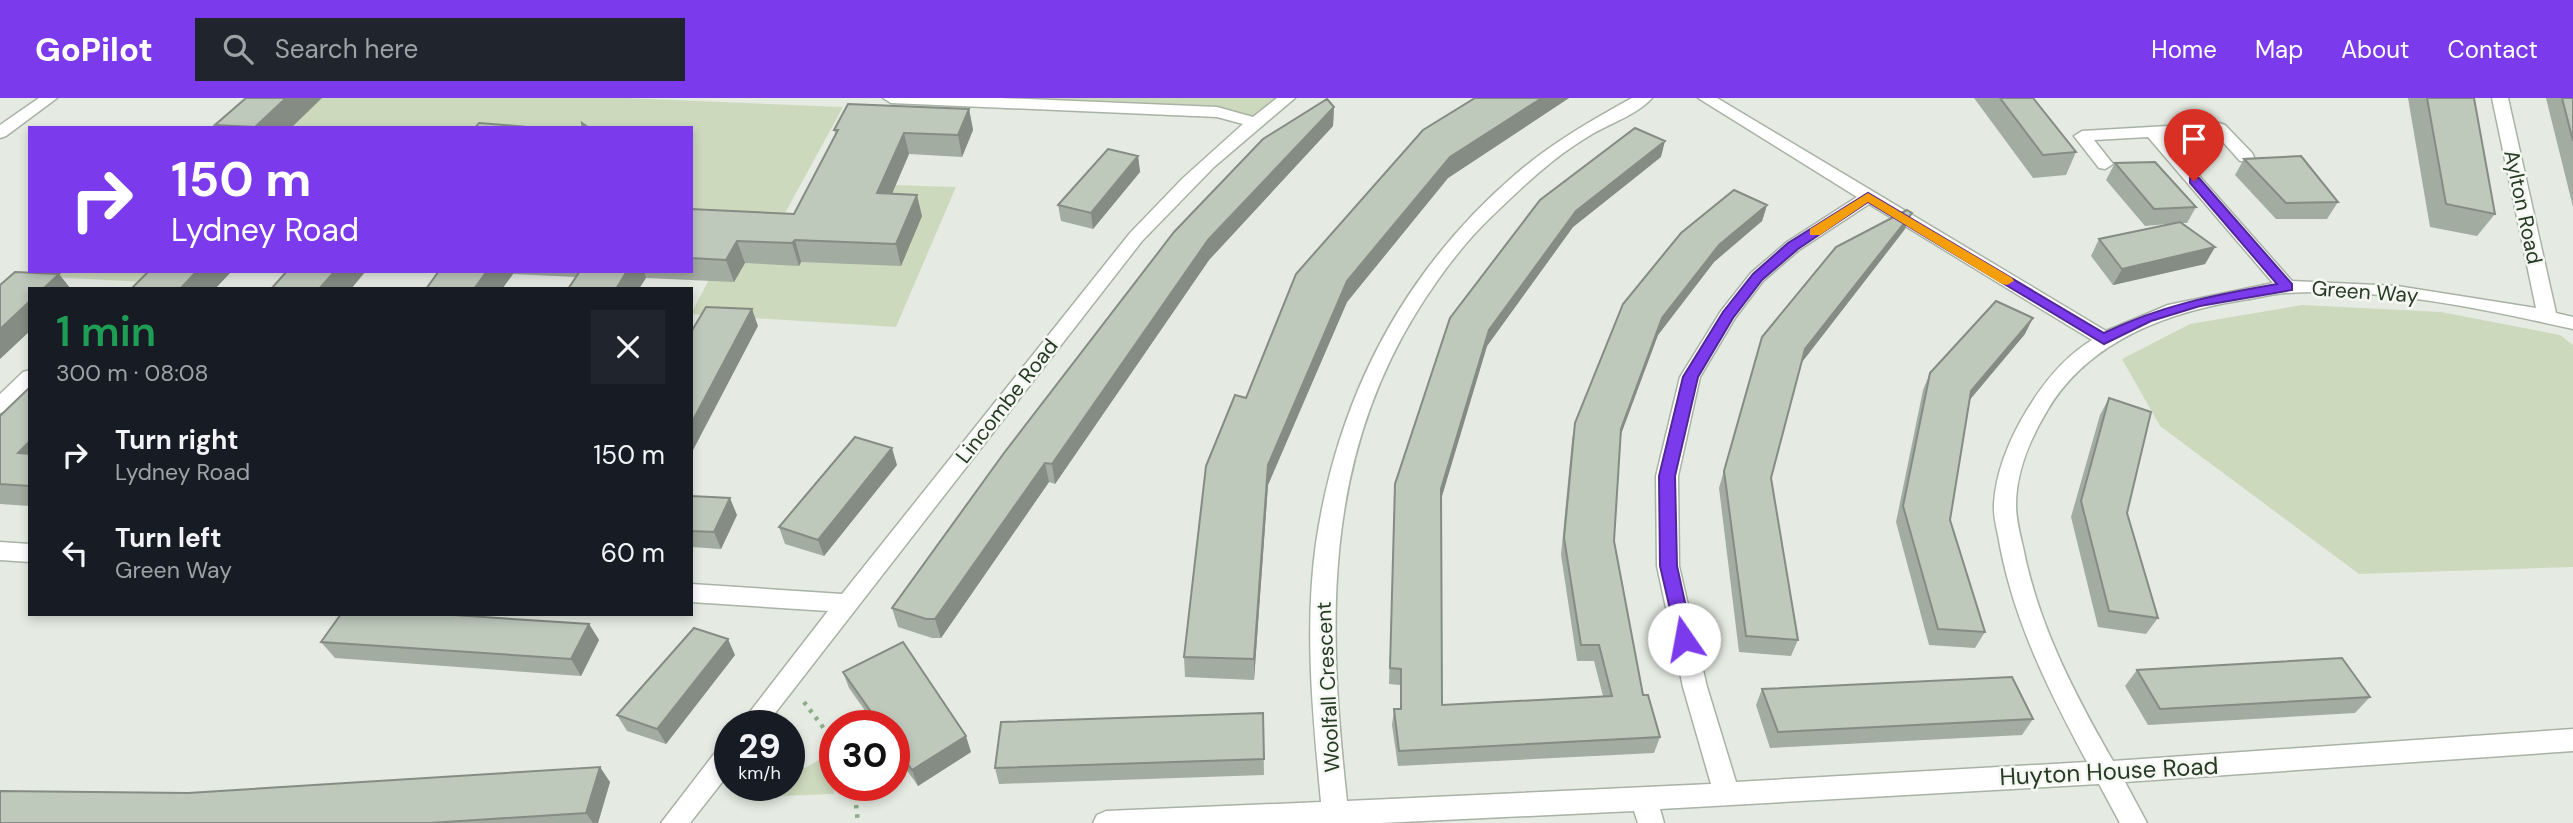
<!DOCTYPE html>
<html lang="en">
<head>
<meta charset="utf-8">
<style>
	body { margin:0; font-family:"DM Sans",sans-serif; background:#20242c; color:#f1f3f6; height:100vh; display:flex; flex-direction:column; font-size:26px; white-space:nowrap }
	* { box-sizing:border-box; margin:0 }
	p { font-size:23px; color:#9ea1a6 }
	.icon { flex:none; width:38px; height:38px; fill:none; stroke:currentColor; stroke-width:2; stroke-linecap:round; stroke-linejoin:round }
	.map { position:relative; flex:1; overflow:hidden }
	.side { position:absolute; left:28px; top:189px; width:665px; height:329px; display:flex; flex-direction:column; background:#171b24; border-radius:0px; box-shadow:0 4px 10px #0003 }
	.side>* { flex:none }
	.guide { position:absolute; left:28px; top:28px; width:665px; height:147px; border-radius:0px; box-shadow:0 4px 10px #0003; background:#7c3aed; color:#fff; overflow:hidden }
	.speed { position:absolute; left:714px; top:612px; display:flex; gap:14px; font-size:35px; font-weight:700; text-align:center }
	.speed>* { display:grid; place-content:center; width:91px; height:91px; border-radius:50%; background:#171b24; box-shadow:0 4px 10px #0003; line-height:1 }
	.speed small { font-size:18px; font-weight:400 }
	.speed .limit { border:10px solid #d22; background:#fff; color:#111 }
	.pin { position:absolute; display:grid; place-items:center; width:60px; height:60px; color:#fff; margin:-72px -30px; border-radius:50% 50% 50% 0; rotate:-45deg; box-shadow:0 0 7px #0007 }
	.pin .icon { rotate:45deg }
	.me { position:absolute; width:77px; margin:-38px; rotate:348deg; stroke-linejoin:round; filter:drop-shadow(0 0 5px #0008) }
	.turn { display:flex; align-items:center; gap:24px; height:147px; padding:0 28px; font-size:32px }
	.turn .icon { width:91px; height:91px; stroke-width:2.5 }
	.turn b { display:block; font-size:49px; line-height:60px }
	.round { display:grid; place-items:center; flex:none; width:74px; height:74px; border-radius:0px; background:#20242c }
	.summary { display:flex; align-items:center; justify-content:space-between; height:119px; padding:0 28px }
	h1 { font-size:42px; font-weight:600; line-height:52px; color:#1e9e55 }
	ul { padding:0; list-style:none }
	li { display:flex; align-items:center; gap:21px; height:98px; padding:0 28px }
	li div { flex:1 }
	li b { display:block; font-size:26px }
	li em { font-style:normal }
	header { display:flex; align-items:center; gap:42px; box-sizing:border-box; height:98px; padding:0 35px; background:#7c3aed; color:#fff }
	header strong { font-size:33px }
	nav { display:flex; gap:38px; margin-inline-start:auto; font-size:24px }
	.search { width:490px; height:63px; background:#20242c; display:flex; align-items:center; gap:18px; box-sizing:border-box; padding:0 24px; border-radius:0px; color:#9ea1a6; font-size:26px }
	.map>svg:first-child { display:block }
	.green { fill:#cdd9bd }
	.lines { fill:none; stroke-linecap:round; stroke-linejoin:round }
	.minor-casing { stroke:#a8b2a5; stroke-width:3 }
	.tertiary-casing { stroke:#a8b2a5; stroke-width:3 }
	.path { stroke:#8cab86; stroke-width:4.5; stroke-dasharray:3.5 6; stroke-linecap:butt }
	.minor { fill:#fff; fill-rule:evenodd }
	.tertiary { fill:#fff; fill-rule:evenodd }
	.wall { fill:#a3aca1 }
	.shaded-wall { fill:#858c83 }
	.building { fill:#bec8bb; stroke:#858c83; stroke-width:2 }
	.route { fill:#7c3aed; stroke:#51269a; stroke-width:2 }
	.slow { fill:#f59e0b }
	.labels { text-anchor:middle; dominant-baseline:central; stroke-width:5; stroke-linejoin:round; paint-order:stroke }
	.street-label { font-size:21px; fill:#273a24; stroke:#f4f7f2 }
	.near-street-label { font-size:24px; fill:#273a24; stroke:#f4f7f2 }
</style>
</head>
<body>
<header>
<strong>GoPilot</strong>
<div class="search"><svg class="icon" aria-label="search" viewBox="0 0 24 24"><circle cx="10" cy="10" r="6"/><path d="M15 15l6 6"/></svg>Search here</div>
<nav><a>Home</a><a>Map</a><a>About</a><a>Contact</a></nav>
</header>
<div class="map">
<svg width="2573" height="725" viewBox="0 0 2573 725">
	<rect width="100%" height="100%" fill="#e5ebe2"/>
	<path class="green" d="M250,0H625L843,9L773,137L691,133V30H217Z
		M891,0H1287L1254,25L1241,19Z
		M896,87L956,89L896,229L691,216L713,174L745,165L802,163L842,115Z
		M57,173H175L164,185L51,179Z
		M2302,207L2441,214L2560,237L2573,247V469L2359,476L2160,328L2122,261L2190,226Z
		M829,656L835,662V688H837L833,696L755,699H745L741,693L742,688H789V662L805,670Z"/>
	<g class="lines">
		<defs>
			<path id="minor" d="M883,0H1002L1217,9L1253,19L1277,0H1295L1214,69L1142,143L765,628H739L828,513L691,504V486L842,496L1130,135L1183,80L1243,26L1217,19L891,5Z
				M1632,0H1652C1637,17 1608,26 1589,38C1552,60 1521,90 1491,119C1462,147 1437,181 1416,215C1322,368 1328,532 1347,703L1711,686L1683,589L1657,468L1656,378L1680,279L1721,213L1751,175L1787,144L1857,99L1698,0H1717L2106,233L2168,207L2273,185L2148,39L2094,42L2113,66L2105,71L2099,70L2074,38L2082,33L2219,25L2225,27L2252,55L2254,59L2252,63H2240L2215,35L2164,38L2292,183L2397,188L2536,210L2492,0H2508L2556,215L2573,219V231C2480,210 2380,189 2285,195C2271,196 2257,200 2243,202C2167,214 2088,243 2047,313C2030,341 2016,375 2016,407C2016,421 2020,436 2023,449C2038,526 2074,595 2113,663L2573,631V653L2125,684L2147,725H2120L2099,686L1660,711L1664,725H1638L1634,713L1381,725H1093L1097,717L1106,713L1321,704C1313,619 1304,530 1316,445C1338,298 1404,172 1517,75C1552,45 1592,22 1632,0ZM1869,106L2092,242C2064,259 2044,284 2027,312C2010,340 1996,373 1994,406C1993,420 1998,434 2000,448C2015,526 2050,595 2087,664L1736,684L1707,589L1679,468L1678,378L1700,279L1735,220L1763,183L1799,152Z
				M30,272V291L7,313L0,315V296L23,274Z
				M0,444L30,446V464L0,462Z
				M730,644V674L690,725H661L721,647Z"/>
			<path id="tertiary" d="M39,0H57L6,38L0,40V27Z"/>
		</defs>
		<use href="#minor" class="minor-casing"/>
		<use href="#tertiary" class="tertiary-casing"/>
		<path class="path" d="M804,604L835,645
			M854,688L858,725"/>
		<use href="#minor" class="minor"/>
		<use href="#tertiary" class="tertiary"/>
	</g>
	<path class="wall" d="M1475,0H1569L1448,80L1347,204L1268,387L1254,582L1185,579L1184,559L1246,300Z
		M1974,0H2033L2076,54L2066,77L2033,80Z
		M2408,0H2474L2495,116L2477,138L2430,129Z
		M2546,0H2573V109Z
		M1334,9L1333,28L1209,162L1055,386L1049,384L941,540H932L898,529L892,510Z
		M969,11L973,32L962,59L909,56L892,95L922,118L901,168L801,164L799,168L745,165L734,184L646,180L576,179L513,176L502,191H426L439,173H691V111L794,116L836,37L834,32Z
		M215,27L291,30H217Z
		M1138,58L1140,74L1093,131L1061,123L1058,107Z
		M1661,59L1573,129L1487,248L1441,401L1442,607L1603,598L1594,563H1577L1561,457L1572,342L1575,325L1623,206L1767,107L1762,123L1714,164L1658,237L1620,338L1614,443L1643,597L1660,639L1654,655L1398,668L1392,627L1394,611H1400V587L1389,586L1395,386L1450,220Z
		M2244,61L2338,104L2327,121H2276L2235,77Z
		M2115,65L2196,109L2187,125H2183L2215,149L2205,166L2113,187L2091,158L2099,141L2168,126L2145,128L2106,82Z
		M1905,131L1801,265L1771,380L1798,542L1791,558L1739,554L1719,390L1757,256Z
		M2025,236L1969,302L1950,422L1985,534L1975,550L1929,547L1896,424L1923,292L1930,275Z
		M30,289V408L0,406V318Z
		M2109,300L2127,415L2158,520L2146,536L2098,529L2071,419L2100,317Z
		M897,367L824,458L785,446L779,429Z
		M691,398L737,417L721,451L691,449Z
		M589,526L599,542L581,578L335,560L321,544Z
		M735,557L666,646L627,633L617,617Z
		M2137,572L2370,599L2355,615L2148,627L2125,588Z
		M843,574L971,654L918,688L894,654V628H876L849,590Z
		M1762,591L2033,621L2022,637L1770,650L1756,607Z
		M1263,615L1264,677L999,686L995,670Z
		M610,684L598,725H0L188,695Z"/>
	<path class="shaded-wall" d="M286,0H322L291,30H255Z
		M1542,0H1569L1448,80L1347,204L1268,387L1254,582V561L1268,367L1347,183L1450,59Z
		M1334,9L1333,28L1209,162L1055,386L1052,366L1208,142Z
		M969,11L973,32L962,59L958,37Z
		M904,35L909,56L883,117L877,95Z
		M1665,43L1661,59L1573,129L1487,248L1439,408L1441,391L1489,232L1576,113Z
		M1138,58L1140,74L1093,131L1091,115Z
		M917,97L922,118L901,168L896,146Z
		M1767,107L1762,123L1714,164L1658,237L1617,347L1621,331L1662,220L1719,147Z
		M1912,115L1905,131L1799,268L1805,251Z
		M795,142L801,164L799,168L792,145Z
		M737,143L745,165L734,184L726,162Z
		M2215,149L2205,166L2113,187L2122,171Z
		M197,173H232L215,191H180Z
		M335,173H366L351,191H319Z
		M487,173H511L513,176L502,191H474Z
		M627,173H644L646,180L639,191H616Z
		M59,176L71,191H43Z
		M30,203V233L0,261V231Z
		M752,211L758,228L691,356V326Z
		M2033,220L2025,236L1963,310L1971,293Z
		M30,343V368L18,355Z
		M892,350L897,367L824,458L818,442Z
		M1045,365L1049,384L941,540L935,521Z
		M730,400L737,417L721,451L714,434Z
		M589,526L599,542L581,578L571,561Z
		M728,541L735,557L666,646L657,631Z
		M966,638L971,654L918,688L912,672Z
		M600,669L610,684L598,725H593L586,715Z"/>
	<path class="building" d="M246,0H286L255,29L215,27Z
		M1475,0H1542L1450,59L1347,183L1268,367L1254,561L1184,559L1206,368L1235,297L1246,300L1296,176L1423,32Z
		M2000,0H2033L2076,54L2043,57Z
		M2427,0H2474L2495,116L2446,106Z
		M2562,0H2573V43Z
		M1327,1L1334,9L1208,142L1052,366L1045,365L935,521H926L892,510L1004,355L1174,134L1263,41Z
		M848,6L969,11L958,37L904,35L877,95L917,97L896,146L795,142L792,145L737,143L726,162L691,160V111L794,116L838,32H834Z
		M479,25L528,29L527,30H475Z
		M582,25L589,30H583Z
		M1635,30L1665,43L1576,113L1489,232L1441,391L1442,607L1612,598L1599,547H1581L1564,440L1575,325L1623,206L1681,135L1734,92L1767,107L1719,147L1662,220L1621,331L1614,443L1643,597H1648L1660,639L1399,653L1394,611H1401V571L1390,570L1395,386L1450,220L1540,102Z
		M1108,51L1138,58L1091,115L1058,107Z
		M2301,58L2338,104L2286,105L2244,61Z
		M2155,64L2196,109L2154,111L2115,65Z
		M1907,112L1912,115L1805,251L1771,380L1798,542L1746,538L1724,373L1762,239L1836,149Z
		M2180,124L2215,149L2122,171L2099,141Z
		M149,173H197L180,191H131Z
		M287,173H335L319,191H271Z
		M439,173H487L474,191H426Z
		M580,173H627L616,191H568Z
		M15,174L59,176L43,191H30V203L0,231V187Z
		M1996,203L2033,220L1971,293L1950,422L1985,534L1938,531L1903,408L1930,275Z
		M706,209L752,211L691,326V234Z
		M30,289V343L18,355L30,356V388L0,386V318Z
		M2109,300L2151,314L2127,415L2158,520L2109,513L2081,403Z
		M855,339L892,350L818,442L779,429Z
		M691,398L730,400L714,434L691,433Z
		M341,516H438L589,526L571,561L321,544Z
		M694,530L728,541L657,631L617,617Z
		M903,544L966,638L912,672L894,647V628H881L843,574Z
		M2342,560L2370,599L2160,611L2137,572Z
		M2012,579L2033,621L1778,634L1762,591Z
		M1263,615L1264,661L995,670L1001,624Z
		M600,669L586,715L430,725H0V693L188,695Z"/>
	<path class="route" d="M2194,79L2199,80L2292,186V192L2200,208L2151,223L2104,246L1868,104L1798,151L1762,182L1733,220L1698,279L1675,378L1677,468L1693,541L1691,546L1684,548L1678,546L1660,468L1659,378L1683,279L1723,214L1753,176L1788,145L1868,95L2104,235C2162,207 2214,197 2277,186L2190,85V80Z"/>
	<path class="slow" d="M1868,95L2012,180L2014,183L2007,187L2002,186L1868,104L1820,137H1810V131Z"/>
	<g class="labels">
		<g class="street-label">
			<text transform="translate(2523 109) rotate(78)">Aylton Road</text>
			<text transform="translate(2365 194) rotate(4)">Green Way</text>
			<text transform="translate(1007 303) rotate(-52)">Lincombe Road</text>
			<text transform="translate(1328 589) rotate(-93)">Woolfall Crescent</text>
		</g>
		<g class="near-street-label">
			<text transform="translate(2109 673) rotate(-3)">Huyton House Road</text>
		</g>
	</g>
</svg>
<div class="speed"><div>29<small>km/h</small></div><div class="limit">30</div></div>
<div class="pin" style="left:2194px;top:83px;background:#d93025"><svg class="icon" aria-label="arrive" viewBox="0 0 24 24"><path d="M6 21V4h12l-3 4 3 4H6"/></svg></div>
<svg class="me" style="left:1684px;top:541px" viewBox="-20 -20 40 40"><circle r="19" fill="#fff"/><path d="M0-13L10 11 0 6-10 11z" fill="#7c3aed"/></svg>
<div class="guide">
<div class="turn"><svg class="icon" aria-label="right" viewBox="0 0 24 24"><path d="M7 20v-9h11M14 6l5 5-5 5"/></svg><div><b>150 m</b>Lydney Road</div></div>
</div>
<section class="side">
<div class="summary"><div><h1>1 min</h1><p>300 m · 08:08</p></div><a class="round"><svg class="icon" aria-label="close" viewBox="0 0 24 24"><path d="M6 6l12 12M18 6L6 18"/></svg></a></div>
<ul>
<li><svg class="icon" aria-label="right" viewBox="0 0 24 24"><path d="M7 20v-9h11M14 6l5 5-5 5"/></svg><div><b>Turn right</b><p>Lydney Road</p></div><em>150 m</em></li>
<li><svg class="icon" aria-label="left" viewBox="0 0 24 24"><path d="M17 20v-9H6M10 6l-5 5 5 5"/></svg><div><b>Turn left</b><p>Green Way</p></div><em>60 m</em></li>
</ul>
</section>
</div>
</body>
</html>
